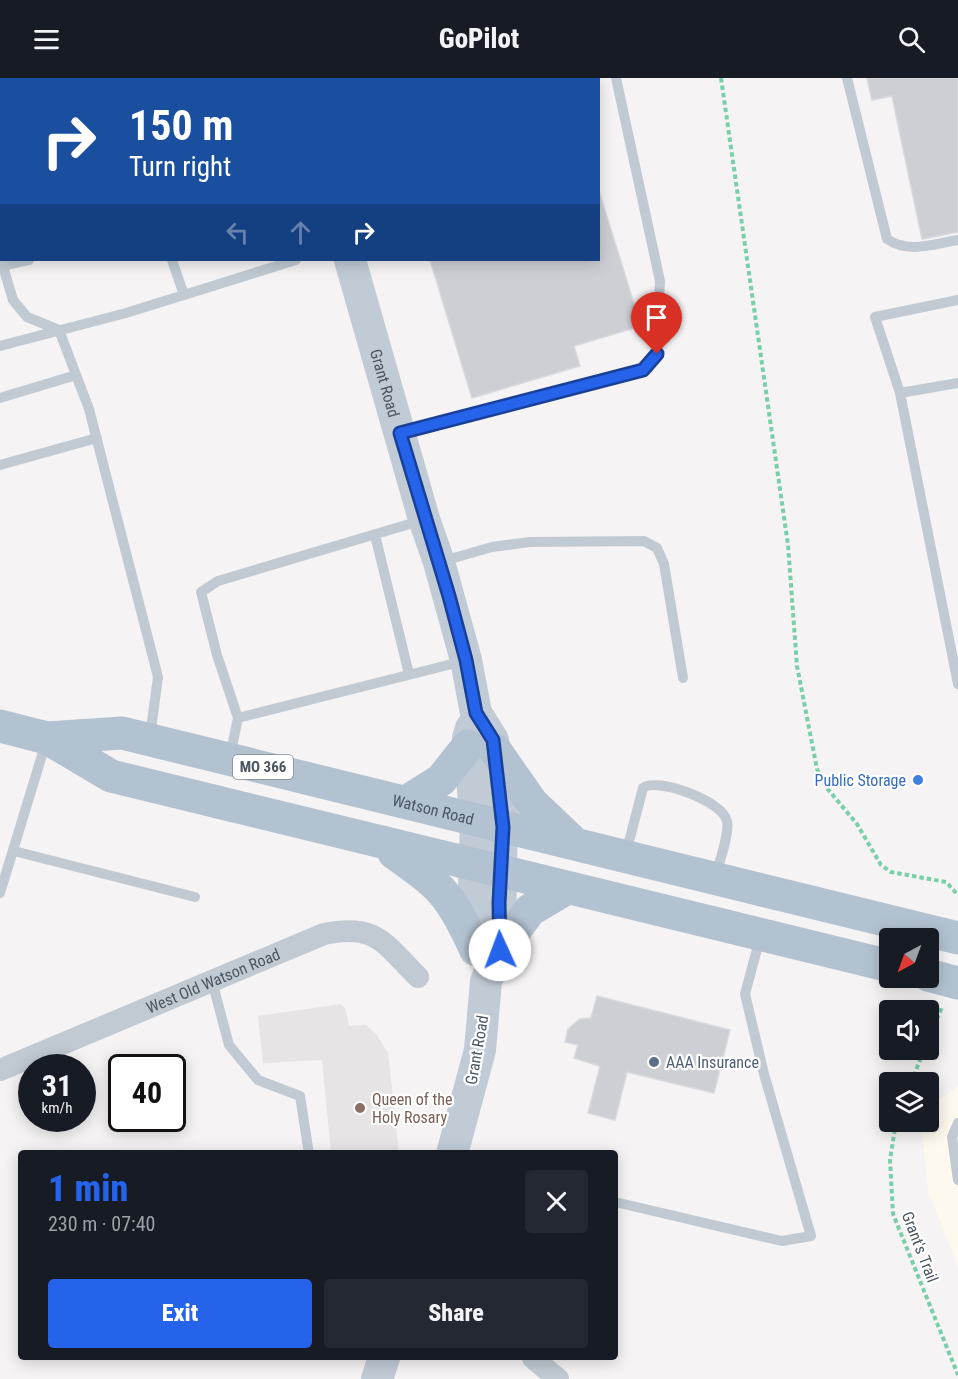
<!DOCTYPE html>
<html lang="en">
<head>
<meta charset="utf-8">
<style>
	body { margin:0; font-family:"Roboto Condensed",sans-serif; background:#242831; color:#f1f3f6; height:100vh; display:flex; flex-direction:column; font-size:22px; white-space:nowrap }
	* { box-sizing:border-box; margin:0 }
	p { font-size:20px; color:#9ea1a6 }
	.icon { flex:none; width:33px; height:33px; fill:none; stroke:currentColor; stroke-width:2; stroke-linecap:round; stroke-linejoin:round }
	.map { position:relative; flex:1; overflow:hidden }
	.panel { position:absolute; left:18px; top:1072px; width:600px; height:210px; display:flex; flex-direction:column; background:#171b24; border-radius:6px; box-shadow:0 3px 15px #0003 }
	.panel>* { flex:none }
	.banner { position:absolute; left:0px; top:0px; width:600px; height:183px; box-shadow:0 3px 15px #0003; background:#1a4fa0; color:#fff; overflow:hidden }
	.needle { width:39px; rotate:221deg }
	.fabs { position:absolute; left:879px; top:850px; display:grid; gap:12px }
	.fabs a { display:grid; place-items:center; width:60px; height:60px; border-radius:6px; background:#171b24; box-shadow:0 3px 15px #0003; font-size:30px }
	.speed { position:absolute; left:18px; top:976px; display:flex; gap:12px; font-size:30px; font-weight:700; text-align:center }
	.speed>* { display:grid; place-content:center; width:78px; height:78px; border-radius:50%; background:#171b24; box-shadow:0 3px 15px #0003; line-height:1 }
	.speed small { font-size:15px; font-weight:400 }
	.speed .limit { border:3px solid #111; border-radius:9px; background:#fff; color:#111 }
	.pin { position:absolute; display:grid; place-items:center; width:51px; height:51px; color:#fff; margin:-62px -26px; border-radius:50% 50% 50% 0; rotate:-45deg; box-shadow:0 0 6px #0007 }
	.pin .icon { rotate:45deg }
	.me { position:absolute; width:66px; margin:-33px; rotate:358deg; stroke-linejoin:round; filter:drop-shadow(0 0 4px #0008) }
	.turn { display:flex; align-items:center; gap:21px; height:126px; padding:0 30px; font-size:27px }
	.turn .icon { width:78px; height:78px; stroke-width:2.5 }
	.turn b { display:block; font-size:42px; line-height:51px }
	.lanes { display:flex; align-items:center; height:57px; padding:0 30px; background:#0003; justify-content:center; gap:30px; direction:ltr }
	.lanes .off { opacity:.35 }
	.round { display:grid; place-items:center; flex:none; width:63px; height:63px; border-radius:6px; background:#242831 }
	.summary { display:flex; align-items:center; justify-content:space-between; height:102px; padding:0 30px }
	h1 { font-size:36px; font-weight:800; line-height:45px; color:#2563eb }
	.cta { display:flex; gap:12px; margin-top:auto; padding:12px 30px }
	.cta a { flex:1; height:69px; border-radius:6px; background:#2563eb; color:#fff; font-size:24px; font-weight:800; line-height:69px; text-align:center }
	.cta a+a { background:#242831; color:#f1f3f6 }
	header { display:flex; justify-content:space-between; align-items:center; height:78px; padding:0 30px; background:#171b24; font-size:27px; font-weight:800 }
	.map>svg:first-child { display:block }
	.commercial { fill:#fdf9ef }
	.education { fill:#e6e4e5 }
	.building { fill:#cdcfd5; stroke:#d7d9de; stroke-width:1.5 }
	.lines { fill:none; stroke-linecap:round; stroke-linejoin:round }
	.path { stroke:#7ad0a6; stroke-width:4; stroke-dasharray:4.5 3; stroke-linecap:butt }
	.lane { stroke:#c1cad2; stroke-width:10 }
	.street { stroke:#c1cad2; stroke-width:22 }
	.secondary { stroke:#c1cbd6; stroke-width:32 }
	.primary { stroke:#b3c2d1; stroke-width:33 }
	.route-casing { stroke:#184099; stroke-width:15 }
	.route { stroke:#2563eb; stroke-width:10 }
	.shop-dot { fill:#3f7fe0; stroke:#fff; stroke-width:2 }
	.service-dot { fill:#5c6f8a; stroke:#fff; stroke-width:2 }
	.education-dot { fill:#8d6e63; stroke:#fff; stroke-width:2 }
	.labels { text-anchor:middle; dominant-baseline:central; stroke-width:4.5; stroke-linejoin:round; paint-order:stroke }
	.shield { fill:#fff; stroke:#808990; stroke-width:1.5 }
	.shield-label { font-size:15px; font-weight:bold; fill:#4a5661 }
	.street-label { font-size:16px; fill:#4a5661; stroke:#fff }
	.shop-label { font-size:16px; fill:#366cbe; stroke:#fff; text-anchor:end }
	.service-label { font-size:16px; fill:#4e5e75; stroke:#fff; text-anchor:start }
	.education-label { font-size:16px; fill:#785e54; stroke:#fff; text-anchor:start }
</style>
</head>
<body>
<header><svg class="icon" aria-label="menu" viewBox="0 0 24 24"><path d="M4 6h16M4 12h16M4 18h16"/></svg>GoPilot<svg class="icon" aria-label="search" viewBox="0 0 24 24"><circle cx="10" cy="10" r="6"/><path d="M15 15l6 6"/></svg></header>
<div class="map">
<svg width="958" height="1301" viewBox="0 0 958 1301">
	<rect width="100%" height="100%" fill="#f5f3f3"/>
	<path class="commercial" d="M958,1008V1189L928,1113L921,1044H928L929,1029Z"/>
	<path class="education" d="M341,926L345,930L349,948L366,947L376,956L388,975L399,1075H331L322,982L263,985L258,938Z"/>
	<path class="building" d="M374,0H565V2H375Z
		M867,0H958V154L922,161L892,18L872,22Z
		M598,110L641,248L574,268L580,288L472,320L430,182H598Z
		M597,918L730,952L714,1015L627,994L615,1042L588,1035L600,988L574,980L578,967L565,964L568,951L580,941L591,940Z"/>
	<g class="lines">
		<path class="path" d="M721,0L788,467L797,588L817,691L826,709L857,746L881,787L891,794L946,804L958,817
			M928,962L942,929
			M911,1005L924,972
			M896,1044L890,1082L893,1136L958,1297"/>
		<path class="lane" d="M119,0V2
			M197,0V2
			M847,0L887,161C908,176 934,166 958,162
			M0,178L13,222L27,239L59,252L89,331L158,599L150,659
			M172,182L184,217
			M3,188L29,182
			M958,222L875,239L900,315L958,606
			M0,268L126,235L296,182
			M900,315L958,305
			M0,320L76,297
			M403,354L643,292L657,276L660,203L616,0
			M0,387L97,360
			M375,457L409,596
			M443,483L492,469L530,464L644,463L657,470L664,486L683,600
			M238,640L464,583
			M230,678L238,640L217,577L201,514L218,503L423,442
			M14,773L195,819
			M626,775L643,710C655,699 722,722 727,743C730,755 719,784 716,797
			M0,815L46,664
			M212,903L229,967L258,1002L300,1018L309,1076
			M958,1045L952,1059L958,1102
			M615,1124L782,1163L811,1158L764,996L745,916L760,860"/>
		<g class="street">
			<path id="s1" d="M0,992L324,856C376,845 384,865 418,899"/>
			<path d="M533,1280L558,1301"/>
		</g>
		<g class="secondary">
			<path d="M299,0V2"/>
			<path id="s2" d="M350,182L424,441L439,484L466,582L476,635L493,662L502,723L500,872L486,903L480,972L452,1076"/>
			<path d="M471,650L468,660L476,743L473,839L475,872"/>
			<path d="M377,1301L384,1280"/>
		</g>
		<g class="primary">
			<path id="s3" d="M0,648L47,660L122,655L958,860"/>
			<path d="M47,660L111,698L890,888"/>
			<path d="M495,672L532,725L574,765"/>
			<path d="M406,724L441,702L468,668"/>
			<path d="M394,775C441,808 450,816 474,868"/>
			<path d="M500,872L530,832L567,810"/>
			<path d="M928,897L958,905"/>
		</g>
	</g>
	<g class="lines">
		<defs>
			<path id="route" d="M500,872L499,825L503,749L493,662L476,635L466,582L449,518L400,355L643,292L657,276"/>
		</defs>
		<use href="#route" class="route-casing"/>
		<use href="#route" class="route"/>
	</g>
	<circle class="shop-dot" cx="918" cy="702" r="6"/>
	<circle class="service-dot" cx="654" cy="984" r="6"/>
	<circle class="education-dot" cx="360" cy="1030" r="6"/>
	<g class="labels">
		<rect class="shield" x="233" y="677" width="60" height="24" rx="4.5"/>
		<g class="shield-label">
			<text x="263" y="689">MO 366</text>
		</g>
		<g class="street-label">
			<text stroke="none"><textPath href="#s2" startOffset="128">Grant Road</textPath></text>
			<text stroke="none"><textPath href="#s3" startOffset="444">Watson Road</textPath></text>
			<text stroke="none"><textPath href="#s1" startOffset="231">West Old Watson Road</textPath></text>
			<text transform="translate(477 972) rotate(-80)">Grant Road</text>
			<text transform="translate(920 1169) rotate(69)">Grant's Trail</text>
		</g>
		<g class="shop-label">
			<text x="906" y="702">Public Storage</text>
		</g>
		<g class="service-label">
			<text x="666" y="984">AAA Insurance</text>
		</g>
		<g class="education-label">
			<text x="372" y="1021">Queen of the<tspan x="372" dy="18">Holy Rosary</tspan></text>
		</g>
	</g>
</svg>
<div class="fabs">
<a><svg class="needle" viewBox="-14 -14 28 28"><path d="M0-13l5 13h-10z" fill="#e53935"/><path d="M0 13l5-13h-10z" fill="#9ea1a6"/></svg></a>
<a><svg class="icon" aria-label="sound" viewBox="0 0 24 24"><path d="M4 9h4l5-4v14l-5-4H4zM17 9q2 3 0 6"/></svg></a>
<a><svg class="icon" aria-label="layers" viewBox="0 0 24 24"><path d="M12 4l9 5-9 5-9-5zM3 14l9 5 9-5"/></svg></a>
</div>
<div class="speed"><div>31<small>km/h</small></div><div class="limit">40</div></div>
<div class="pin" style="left:657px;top:276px;background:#d93025"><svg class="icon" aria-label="arrive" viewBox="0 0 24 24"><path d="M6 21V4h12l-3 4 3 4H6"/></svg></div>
<svg class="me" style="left:500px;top:872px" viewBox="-20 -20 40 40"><circle r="19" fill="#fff"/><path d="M0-13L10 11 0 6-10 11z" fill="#2563eb"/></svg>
<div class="banner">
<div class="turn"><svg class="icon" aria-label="right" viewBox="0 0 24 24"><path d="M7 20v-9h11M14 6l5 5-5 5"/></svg><div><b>150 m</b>Turn right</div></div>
<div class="lanes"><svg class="icon off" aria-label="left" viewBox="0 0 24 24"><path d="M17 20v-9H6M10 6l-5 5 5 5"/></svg><svg class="icon off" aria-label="ahead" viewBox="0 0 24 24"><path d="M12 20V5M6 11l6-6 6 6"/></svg><svg class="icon" aria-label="right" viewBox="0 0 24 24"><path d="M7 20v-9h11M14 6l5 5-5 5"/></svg></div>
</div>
<section class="panel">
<div class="summary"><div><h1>1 min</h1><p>230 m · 07:40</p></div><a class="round"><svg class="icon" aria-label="close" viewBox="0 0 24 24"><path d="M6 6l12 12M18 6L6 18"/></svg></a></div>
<div class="cta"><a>Exit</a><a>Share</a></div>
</section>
</div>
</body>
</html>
